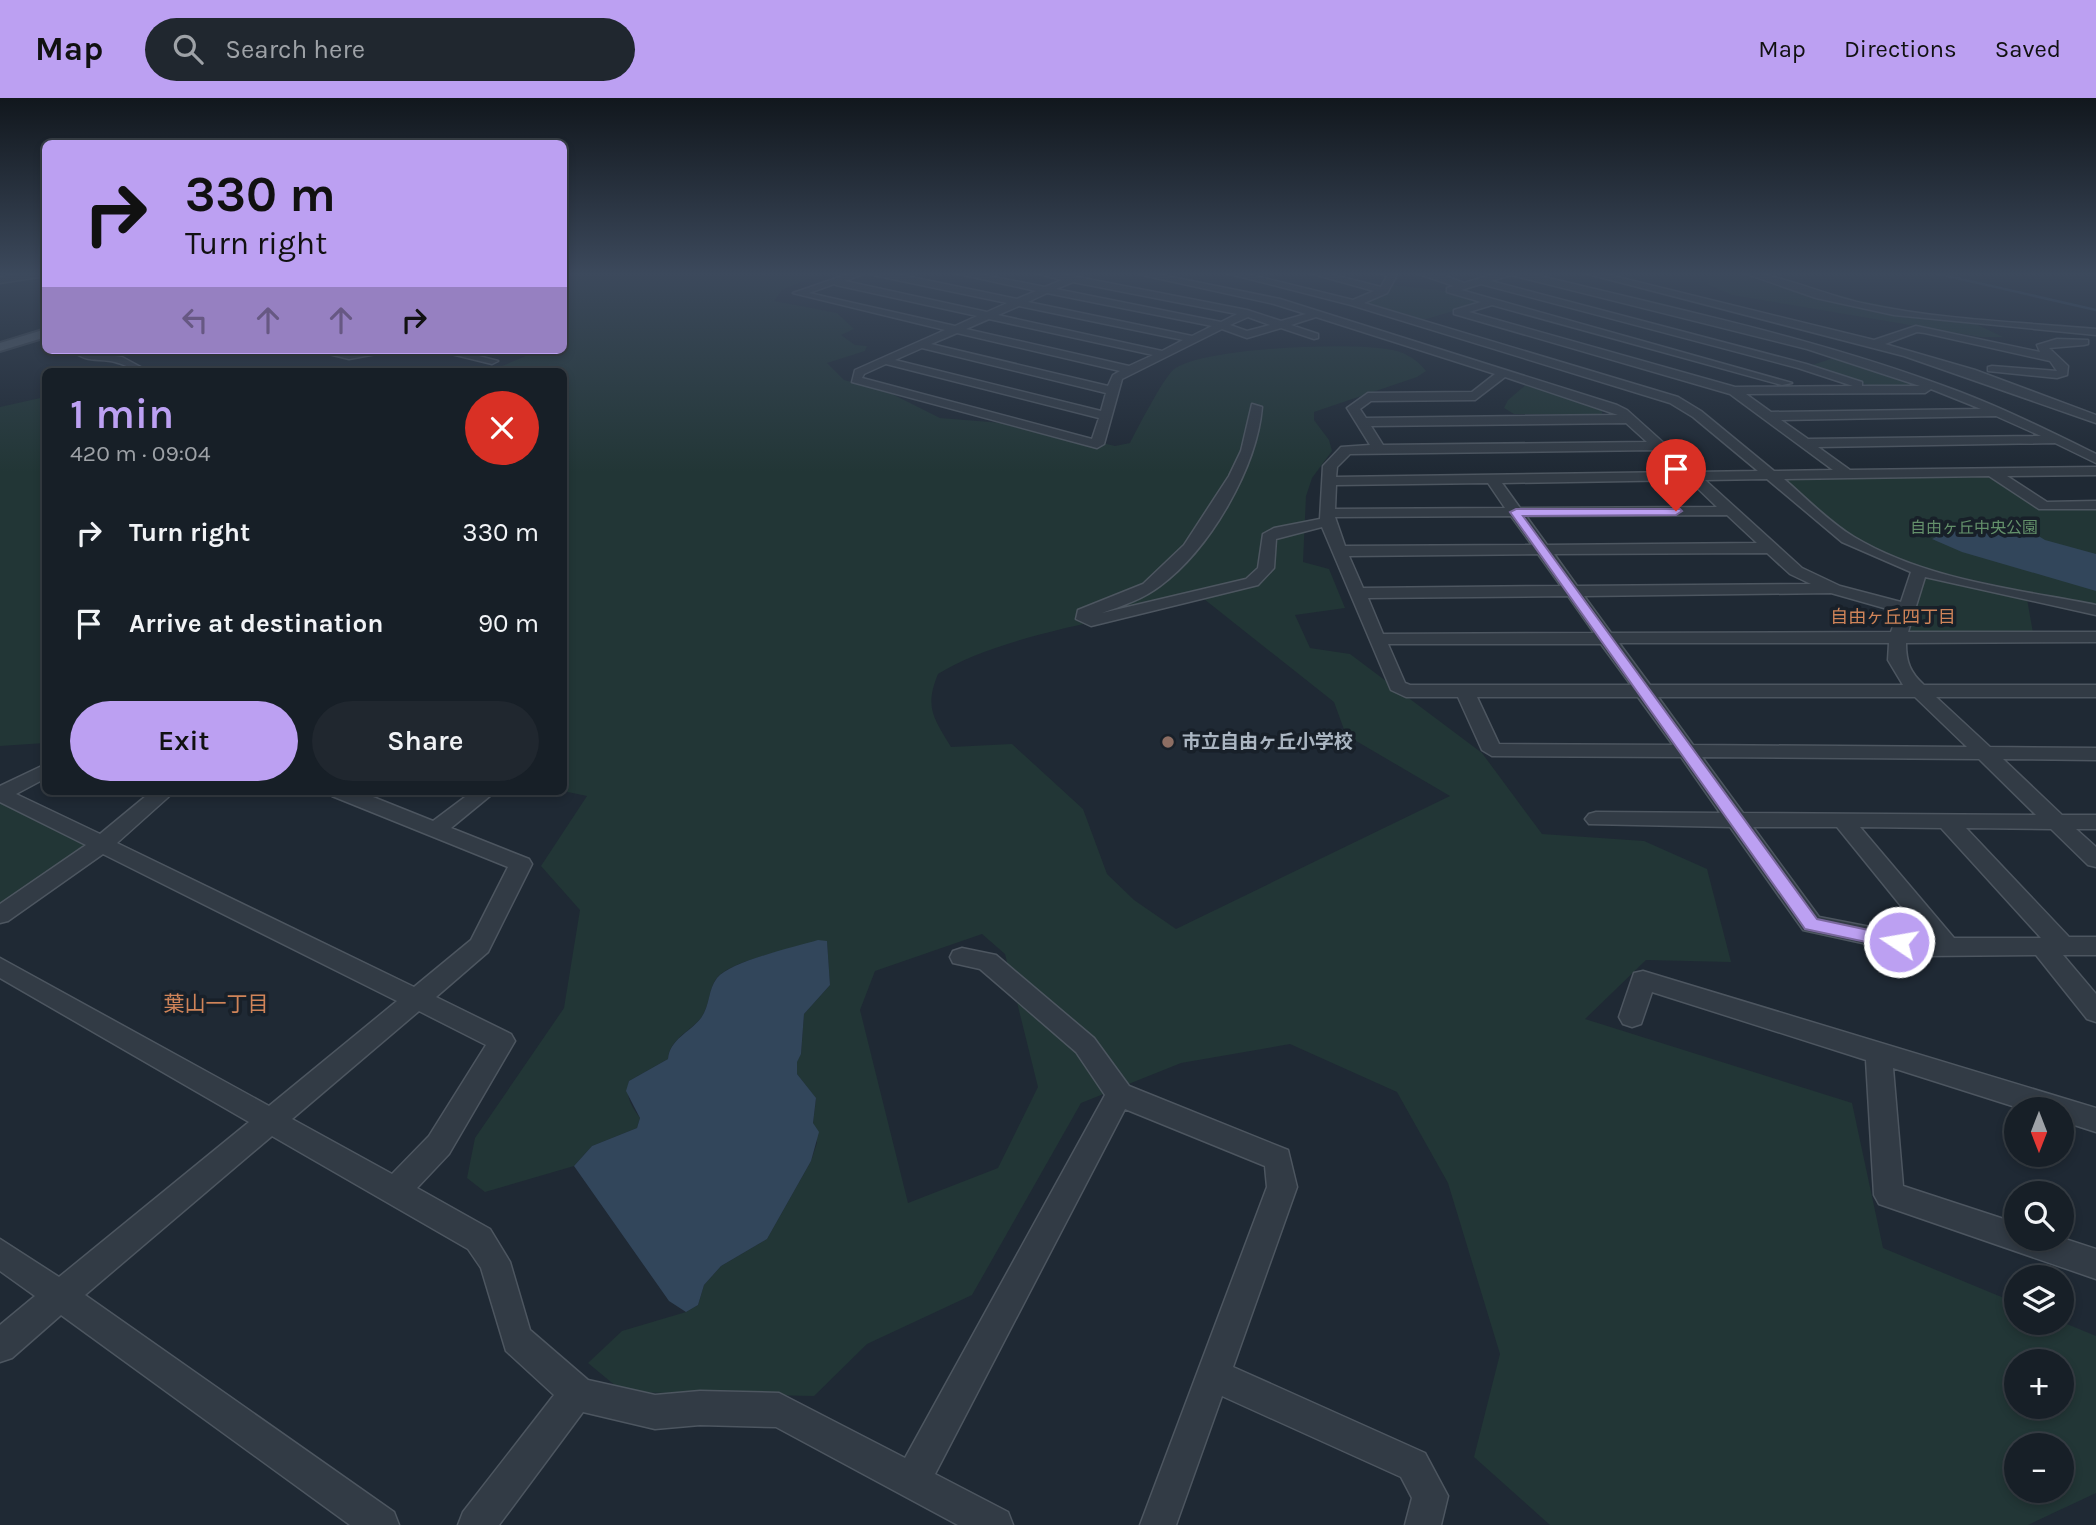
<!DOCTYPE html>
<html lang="en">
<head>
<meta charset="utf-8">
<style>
	body { margin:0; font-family:Karla,"Noto Sans JP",sans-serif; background:#20272f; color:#f1f3f6; height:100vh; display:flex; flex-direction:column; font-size:26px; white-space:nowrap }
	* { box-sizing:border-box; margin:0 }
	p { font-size:23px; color:#9ea2a7 }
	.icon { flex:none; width:38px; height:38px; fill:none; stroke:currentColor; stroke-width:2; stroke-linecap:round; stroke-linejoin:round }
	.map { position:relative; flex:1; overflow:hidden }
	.panel { position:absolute; left:42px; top:270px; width:525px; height:427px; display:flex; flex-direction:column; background:#171f27; border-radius:10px; box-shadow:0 4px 10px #0003,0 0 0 2px #363d44 }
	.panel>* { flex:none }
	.banner { position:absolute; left:42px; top:42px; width:525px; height:214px; border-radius:10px; box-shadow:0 4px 10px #0003,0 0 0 2px #363d44; background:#bca0f2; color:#111; overflow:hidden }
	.needle { width:46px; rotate:180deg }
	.controls { position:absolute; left:2004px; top:999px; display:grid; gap:14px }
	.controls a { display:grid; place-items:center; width:70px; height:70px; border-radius:50%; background:#171f27; box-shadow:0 4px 10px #0003,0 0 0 2px #363d44; font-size:35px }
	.pin { position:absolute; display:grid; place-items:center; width:60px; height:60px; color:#fff; margin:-72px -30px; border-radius:50% 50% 50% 0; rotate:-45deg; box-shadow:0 0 7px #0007 }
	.pin .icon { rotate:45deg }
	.me { position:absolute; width:77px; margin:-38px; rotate:282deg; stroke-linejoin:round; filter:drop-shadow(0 0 5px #0008) }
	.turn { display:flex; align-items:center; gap:24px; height:147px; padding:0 28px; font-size:32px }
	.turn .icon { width:91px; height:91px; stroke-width:2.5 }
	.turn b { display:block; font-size:49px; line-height:60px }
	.lanes { display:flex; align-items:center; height:66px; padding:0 28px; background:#0003; justify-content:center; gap:35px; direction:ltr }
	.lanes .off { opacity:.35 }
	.round { display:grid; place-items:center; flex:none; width:74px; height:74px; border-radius:37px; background:#20272f }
	.overview { display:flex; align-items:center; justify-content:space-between; height:119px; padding:0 28px }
	h1 { font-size:42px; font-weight:600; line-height:52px; color:#bca0f2 }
	.cta { display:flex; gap:14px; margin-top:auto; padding:14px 28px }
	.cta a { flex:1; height:80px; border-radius:42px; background:#bca0f2; color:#111; font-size:28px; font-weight:600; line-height:80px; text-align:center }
	.cta a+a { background:#20272f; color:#f1f3f6 }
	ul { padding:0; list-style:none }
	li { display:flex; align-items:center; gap:21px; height:91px; padding:0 28px }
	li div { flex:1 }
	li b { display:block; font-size:26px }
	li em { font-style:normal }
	header { display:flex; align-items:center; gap:42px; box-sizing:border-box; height:98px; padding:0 35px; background:#bca0f2; color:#111 }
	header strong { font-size:33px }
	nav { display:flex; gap:38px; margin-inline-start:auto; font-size:24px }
	.search { width:490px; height:63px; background:#20272f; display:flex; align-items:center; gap:18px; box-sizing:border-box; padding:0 24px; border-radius:38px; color:#9ea2a7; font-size:26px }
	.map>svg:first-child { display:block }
	.green { fill:#223636; fill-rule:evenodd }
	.water { fill:#32465b }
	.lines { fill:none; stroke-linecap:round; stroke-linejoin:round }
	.stream { stroke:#32465b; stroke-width:2.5 }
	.minor-casing { stroke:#4d5660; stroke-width:3 }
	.major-casing { stroke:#3b444e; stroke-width:4 }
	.minor { fill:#323b45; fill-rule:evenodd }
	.major { fill:#505a65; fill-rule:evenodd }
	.route { fill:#bca0f2; stroke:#7a689d; stroke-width:2 }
	.education-dot { fill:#8d6e63; stroke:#182029; stroke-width:2.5 }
	.labels { text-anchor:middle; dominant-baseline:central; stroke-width:7; stroke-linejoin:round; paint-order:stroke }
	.far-park-label { font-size:16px; fill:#64916b; stroke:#182029 }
	.far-neighbourhood-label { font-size:18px; fill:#d08459; stroke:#182029 }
	.poi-label { font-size:19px; font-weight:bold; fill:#abb6c2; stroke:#182029; text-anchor:start }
	.neighbourhood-label { font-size:21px; fill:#d08459; stroke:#182029 }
</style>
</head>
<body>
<header>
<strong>Map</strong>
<div class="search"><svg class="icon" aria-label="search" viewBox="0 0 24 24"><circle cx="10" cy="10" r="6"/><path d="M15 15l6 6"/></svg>Search here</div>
<nav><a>Map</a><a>Directions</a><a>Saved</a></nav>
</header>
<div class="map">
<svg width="2096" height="1427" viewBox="0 0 2096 1427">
	<rect width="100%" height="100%" fill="#1f2934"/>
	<path class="green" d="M564,174H825L782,192L774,203L837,215L854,231L841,237L855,247L867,248L865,253L827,265L844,282L886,293L940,320L1027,327L1115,348L1130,345C1137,331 1163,281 1173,272C1199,249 1368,242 1400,254C1411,258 1419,264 1426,273L1417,279L1314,314V322L1329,342L1332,353L1312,380L1306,398L1303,464L1329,471L1345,510L1295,517L1310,550L1350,556L1482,655L1542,736L1644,743L1707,771L1731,864L1646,862L1585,921L1852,1005L1883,1150L2016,1205V1225L2062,1224L2096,1238V1395L2028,1427H1550L1474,1359L1500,1256L1448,1085L1397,994L1290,946L1181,965L1081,1005L972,1197L867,1246L814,1298L623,1294L588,1265L622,1233L686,1214L698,1207L704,1187L721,1168L767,1141L811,1063L817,1045L813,1025L816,1001L797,976L796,964L801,956L804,916L830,887L827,844C801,848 731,861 716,881C708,893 710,909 700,921C688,935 670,941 668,961L629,983C625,998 631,1008 640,1020L637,1030L592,1048L574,1068L485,1094L467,1080L475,1040L564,910L580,812L541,768L587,698L563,693L564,273H424L495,271L535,254L525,252H564ZM1204,501L1334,604L1346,637L1450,698L1176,831L1134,802L1107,776L1083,711L1012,646L951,649C934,620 924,610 938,576C1002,536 1128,518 1204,501ZM982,836L1005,856L1038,989L998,1070L908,1105L860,912L875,873ZM2016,1264H2062V1309H2016ZM2016,1348H2062V1393H2016Z
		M1706,174H1744L1774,180L1858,202L1978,227L2003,239H1981L1732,197L1709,187Z
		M1392,187L1447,193L1483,204L1420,223L1359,205L1387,196Z
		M1837,259L1929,289L1871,288L1809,268Z
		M1528,285L1602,311V317L1514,316L1504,310L1508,302Z
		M45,299V645L0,648V309Z
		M1989,377L2040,410L2096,409V509L1914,469L1853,441L1780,380Z
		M1924,480L2027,501L2033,535H1916L1910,532Z
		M0,705L86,747L0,809Z"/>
	<path class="water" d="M1979,422L2022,428L2045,442L2096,456V493L1962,454L1932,441L1942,436L1939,432L1980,436Z
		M818,842L827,843L830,887L804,916L801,956L797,964V976L816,1000L813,1025L819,1034L811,1063L767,1141L721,1168L704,1187L698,1207L686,1214L669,1203L574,1068L592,1048L637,1030L640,1020L626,993L629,983L668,961C670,941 689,935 701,920C710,908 708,891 717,880C731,863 795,849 818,842Z"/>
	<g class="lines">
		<path class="stream" d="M1930,174L2096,212"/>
		<defs>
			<path id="minor" d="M34,174H46V178L0,185V179Z
				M854,174H887L1017,201L1036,193L950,174H969L1045,189L1062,182L1032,174H1052L1247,212L1281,223L1306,216L1274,206L1138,176L1147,174L1280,201L1617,307L1627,312L1696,374L1758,373L1693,319L1670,305L1351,207L1222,174H1239L1353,202L1374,193L1306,174H1322L1381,189L1387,178L1376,174L1397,177L1387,195L1364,205L1678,299L1701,313L1774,373L1833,372L1730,296L1454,216V212L1481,204L1447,194V190L1454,188L1419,176L1435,174L1464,185L1500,174H1524C1670,210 1819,240 1960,294C2007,312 2051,334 2096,356V365L2055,345L1818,349L1850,372L2096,369V377L2007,378L2047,404L2096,403V411H2039L1989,378L1784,381C1806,400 1829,424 1854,439C1926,482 2015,491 2096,507V517L1925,479L1908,534H2096V544L1906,545C1906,564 1910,574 1924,587H2096V599H1936L1990,649L2096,650V662L2003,661L2062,717H2096V731H2076L2096,749V769L2088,767L2051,731L1966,730L2069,839H2096V857H2063L2096,896V924L2087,921L2036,857L1922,858L1803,832L1730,729L1589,726L1585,721L1589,716L1596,714L1720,715L1681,659L1492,658L1482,652L1458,599H1406L1391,592L1322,429L1276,441L1274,470L1258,487L1091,528L1076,521L1078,512L1143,486L1184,447L1229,378L1241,353L1252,306L1262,309C1257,370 1210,451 1160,488C1143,501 1122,508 1102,515L1246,481L1258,470L1263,436L1274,430L1320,421L1323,368L1341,349L1370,347L1347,310L1368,295L1472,294L1495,276L1316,219L1291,227L1318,236V240L1314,241L1281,230L1247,240L1222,231L1122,281L1104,346L1097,350L852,284L855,272L945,232L793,195ZM868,174L873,177L1007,205L987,214L845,183ZM1511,177L1807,251L1920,288H1862V284L1806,266L1491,183ZM1073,184L1237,216L1221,224L1056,191ZM834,186L836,187L977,218L955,228L809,195ZM1481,186L1798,270L1853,288L1735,289L1469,214L1492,207L1782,287L1792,285L1461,192ZM1047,195L1212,228L1192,238L1028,204ZM1019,208L1183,242L1162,253L998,217ZM1248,219L1270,227L1247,233L1230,227ZM989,221L1153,257L1129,268L966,231ZM957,235L1120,273L1113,277L1108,288L931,246ZM922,250L1106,295L1101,313L895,262ZM886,266L1099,320L1092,341L862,280L864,276ZM1505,279L1618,317L1366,320L1360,311L1371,303L1475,302ZM1931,291L1981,311L1771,314L1746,296L1925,295ZM1996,318L2041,338L1808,341L1781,322ZM1626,325L1647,344L1383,347L1371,328ZM1656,352L1680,374L1336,379L1337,369L1350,356ZM1767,381L1842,444L1911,474L1901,504L1840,488L1802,470L1705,382ZM1689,382L1717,409L1520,410L1502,385ZM1488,385L1505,410L1335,411L1336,387ZM1727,417L1757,445L1547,447L1526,418ZM1511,418L1532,447L1345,448L1335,419ZM1767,455L1790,476L1811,486L1577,488L1554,456ZM1538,456L1561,488L1363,490L1349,458ZM1831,495L1898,514L1891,534L1611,535L1584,498ZM1568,498L1594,535L1383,536L1368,500ZM1619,545H1889L1888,562L1903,587H1650ZM1388,546H1601L1631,587H1410L1405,585ZM1477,599H1638L1673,647L1499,646ZM1658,599H1915L1967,649L1693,647ZM1702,659L1979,661L2036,717L1743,715ZM1753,729H1837L1927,840L1819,819ZM1860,729L1941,730L2041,840H1954Z
				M1580,174H1597L1874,242L1916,228L2040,254L2037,247L2057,241L2088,242V246L2084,247L2049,250L2068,268L2067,277L2057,280L1988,273V269L1992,268L2057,273L2050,263L1925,235L1917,234L1885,246L1975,272L2096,317V325L1904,258Z
				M1741,174C1775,174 1829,199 1866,206C1942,222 2019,224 2096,231V237L1894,217L1816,200Z
				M72,252L122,259L148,273C134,273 127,267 115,264C98,260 85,265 72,252Z
				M313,252L349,255L398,252L349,261Z
				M435,252H456L498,263L492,266Z
				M46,666V680L16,696L100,736L152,693H175L117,745L414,889L471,842L508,769L332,698L329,693H358L433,723L473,693H496L451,730L529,761L532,766L488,854L436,899L511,936L515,943L449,1056L417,1090L490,1131L510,1164L530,1232L588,1282L655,1297L700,1293L779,1295L905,1360L1105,997L1076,954L980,871L953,865L950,859L953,853L962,850L996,857L1094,940L1129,988L1288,1052L1297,1089L1233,1269L1425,1355L1448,1398L1441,1427H1405L1412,1400L1401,1379L1222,1298L1176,1427H1140L1267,1089L1265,1068L1125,1011L935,1376L1008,1414L1013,1427H958L776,1329L700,1327L655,1331L583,1314L499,1427H458L463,1414L554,1297L506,1253L481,1170L468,1151L272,1038L85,1197L394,1414L399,1427H350L61,1217L12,1260L0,1264V1227L35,1198L0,1173V1141L59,1179L249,1024L0,880V860L269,1008L397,903L103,756L8,823L0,825V806L86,747L0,704V688ZM419,913L486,947L429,1038L392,1076L292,1021Z
				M1643,873L2096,1010V1034L2062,1023V1012H2025L1893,970L1903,1088L2016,1125V1141L2062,1140L2096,1151V1181L1879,1106L1874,1097L1866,962L1652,894L1641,926L1632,929L1623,926L1619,919L1634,875Z"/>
			<path id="major" d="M46,231V239L0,253V245Z"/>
		</defs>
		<use href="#minor" class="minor-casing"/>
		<use href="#major" class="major-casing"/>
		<use href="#minor" class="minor"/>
		<use href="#major" class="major"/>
	</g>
	<linearGradient id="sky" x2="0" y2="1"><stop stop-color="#11171d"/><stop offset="0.47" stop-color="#3c495c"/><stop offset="1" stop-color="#3c495c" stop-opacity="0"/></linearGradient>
	<rect width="2096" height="374" fill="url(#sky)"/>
	<path class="route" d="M1516,411H1680L1682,413L1676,417L1523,418L1817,821L1906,840L1908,844L1906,849L1899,851L1805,831L1510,414Z"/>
	<circle class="education-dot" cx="1168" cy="644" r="7"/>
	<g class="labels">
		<g class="far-park-label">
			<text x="1974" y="429">自由ヶ丘中央公園</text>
		</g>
		<g class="far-neighbourhood-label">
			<text x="1893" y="519">自由ヶ丘四丁目</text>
		</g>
		<g class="poi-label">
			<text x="1182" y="644">市立自由ヶ丘小学校</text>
		</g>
		<g class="neighbourhood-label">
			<text x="216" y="906">葉山一丁目</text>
		</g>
	</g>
</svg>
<div class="controls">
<a><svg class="needle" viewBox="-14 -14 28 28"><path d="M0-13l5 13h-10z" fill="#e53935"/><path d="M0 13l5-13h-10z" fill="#9ea2a7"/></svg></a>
<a><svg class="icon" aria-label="search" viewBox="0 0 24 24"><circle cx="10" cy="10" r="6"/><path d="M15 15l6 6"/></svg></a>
<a><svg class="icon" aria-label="layers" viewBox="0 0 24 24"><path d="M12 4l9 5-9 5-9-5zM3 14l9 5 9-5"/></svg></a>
<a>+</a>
<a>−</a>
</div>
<div class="pin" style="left:1676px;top:413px;background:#d93025"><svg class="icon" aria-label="arrive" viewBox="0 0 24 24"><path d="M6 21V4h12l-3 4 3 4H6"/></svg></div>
<svg class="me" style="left:1899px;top:844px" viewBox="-20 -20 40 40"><circle r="17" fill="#bca0f2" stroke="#fff" stroke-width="3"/><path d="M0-11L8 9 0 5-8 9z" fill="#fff"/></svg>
<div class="banner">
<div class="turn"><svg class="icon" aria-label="right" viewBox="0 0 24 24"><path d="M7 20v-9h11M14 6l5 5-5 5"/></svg><div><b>330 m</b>Turn right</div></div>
<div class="lanes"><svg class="icon off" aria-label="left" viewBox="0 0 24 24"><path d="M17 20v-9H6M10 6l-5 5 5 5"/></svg><svg class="icon off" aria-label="ahead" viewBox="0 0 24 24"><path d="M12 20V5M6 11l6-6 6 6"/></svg><svg class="icon off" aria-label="ahead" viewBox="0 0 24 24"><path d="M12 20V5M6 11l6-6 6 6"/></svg><svg class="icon" aria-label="right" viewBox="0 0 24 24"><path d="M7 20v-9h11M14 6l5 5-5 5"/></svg></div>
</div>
<section class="panel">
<div class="overview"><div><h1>1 min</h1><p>420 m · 09:04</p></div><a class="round" style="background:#d93025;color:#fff"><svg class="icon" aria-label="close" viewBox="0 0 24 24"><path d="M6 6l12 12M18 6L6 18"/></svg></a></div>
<ul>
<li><svg class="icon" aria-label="right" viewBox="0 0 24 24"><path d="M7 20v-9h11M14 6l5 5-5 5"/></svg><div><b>Turn right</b></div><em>330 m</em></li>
<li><svg class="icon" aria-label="arrive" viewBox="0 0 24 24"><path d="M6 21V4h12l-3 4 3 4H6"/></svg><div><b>Arrive at destination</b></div><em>90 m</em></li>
</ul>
<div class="cta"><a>Exit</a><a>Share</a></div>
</section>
</div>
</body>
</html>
